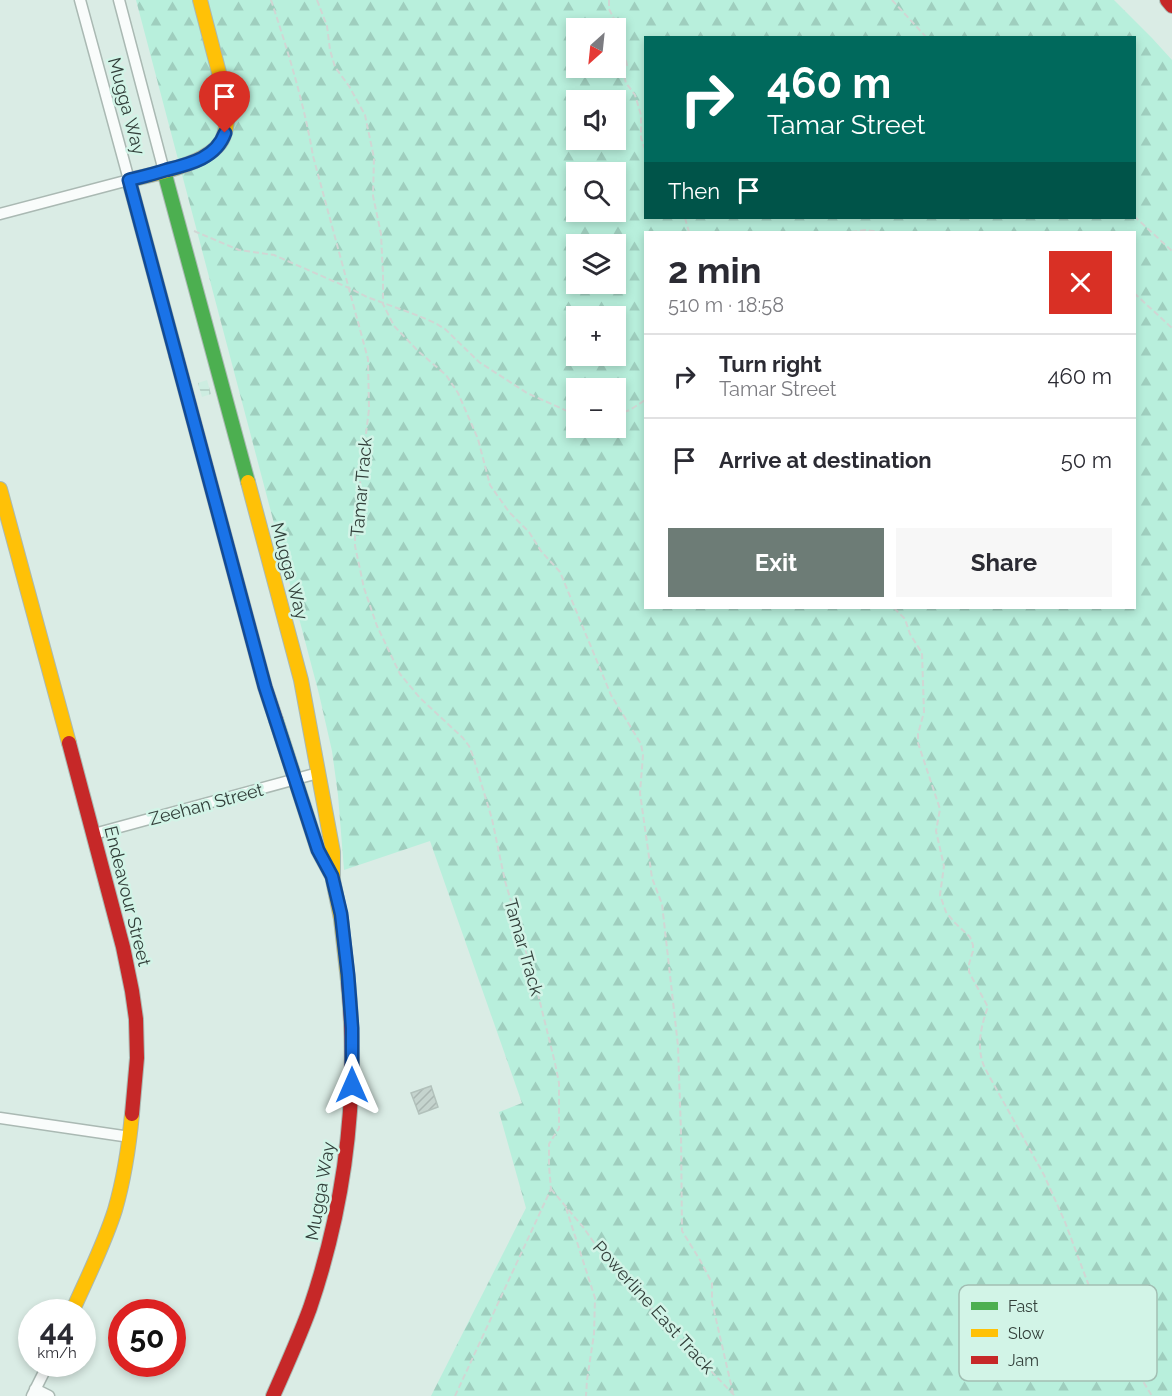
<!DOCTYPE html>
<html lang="en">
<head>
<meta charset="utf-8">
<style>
	body { margin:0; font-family:Raleway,sans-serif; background:#f7f7f7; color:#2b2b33; height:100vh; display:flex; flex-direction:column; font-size:22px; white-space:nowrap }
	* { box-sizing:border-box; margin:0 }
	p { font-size:20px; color:#7c7c81 }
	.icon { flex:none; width:33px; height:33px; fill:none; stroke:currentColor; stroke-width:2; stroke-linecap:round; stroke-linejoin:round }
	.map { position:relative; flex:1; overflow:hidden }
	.panel { position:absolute; left:644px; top:231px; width:492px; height:378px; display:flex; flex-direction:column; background:#fff; border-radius:0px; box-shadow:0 3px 9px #0003 }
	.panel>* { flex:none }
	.guide { position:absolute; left:644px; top:36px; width:492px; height:183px; border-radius:0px; box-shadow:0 3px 9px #0003; background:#00695c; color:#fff; overflow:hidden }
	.needle { width:39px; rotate:207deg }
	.controls { position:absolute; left:566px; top:18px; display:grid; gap:12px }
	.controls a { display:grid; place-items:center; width:60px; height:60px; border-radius:0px; background:#fff; box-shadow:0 3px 9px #0003; font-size:30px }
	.speed { position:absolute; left:18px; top:1299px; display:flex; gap:12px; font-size:30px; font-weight:700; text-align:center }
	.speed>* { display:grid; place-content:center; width:78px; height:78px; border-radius:50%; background:#fff; box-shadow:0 3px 9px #0003; line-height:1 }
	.speed small { font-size:15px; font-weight:400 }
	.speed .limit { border:9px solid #d22; background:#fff; color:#111 }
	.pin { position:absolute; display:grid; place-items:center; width:51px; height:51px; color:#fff; margin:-62px -26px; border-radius:50% 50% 50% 0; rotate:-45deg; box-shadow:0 0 6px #0007 }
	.pin .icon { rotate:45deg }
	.me { position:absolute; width:66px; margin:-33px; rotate:0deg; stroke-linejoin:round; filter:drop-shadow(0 0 4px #0008) }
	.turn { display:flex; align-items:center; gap:21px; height:126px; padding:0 24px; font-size:27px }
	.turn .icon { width:78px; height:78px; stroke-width:2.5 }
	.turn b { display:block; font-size:42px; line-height:51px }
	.then { display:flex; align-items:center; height:57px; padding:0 24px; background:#0003; gap:12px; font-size:22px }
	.round { display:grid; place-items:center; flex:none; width:63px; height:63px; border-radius:0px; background:#f7f7f7 }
	.headline { display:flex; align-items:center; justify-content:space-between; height:102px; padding:0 24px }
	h1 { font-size:36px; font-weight:700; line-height:45px }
	.primary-button { display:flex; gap:12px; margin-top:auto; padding:12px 24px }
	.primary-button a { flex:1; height:69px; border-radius:0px; background:#6d7c76; color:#fff; font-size:24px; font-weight:700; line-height:69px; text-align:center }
	.primary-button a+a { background:#f7f7f7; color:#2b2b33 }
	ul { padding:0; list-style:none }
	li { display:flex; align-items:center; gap:18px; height:84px; padding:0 24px; border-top:2px solid #e1e1e2 }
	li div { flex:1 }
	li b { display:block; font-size:22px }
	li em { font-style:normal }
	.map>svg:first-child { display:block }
	.industrial { fill:url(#industrial-grid) }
	.forest { fill:url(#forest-firs); fill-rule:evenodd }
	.building { fill:url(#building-hatch); stroke:#b2c1bb; stroke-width:1.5 }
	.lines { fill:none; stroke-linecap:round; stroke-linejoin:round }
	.street-casing { stroke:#aab9b3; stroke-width:13 }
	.fast-casing { stroke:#aab9b3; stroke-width:16 }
	.slow-casing { stroke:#aab9b3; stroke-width:16 }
	.jam-casing { stroke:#aab9b3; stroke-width:16 }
	.path { stroke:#d1d6d4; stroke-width:2; stroke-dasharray:6 3; stroke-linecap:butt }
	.street { stroke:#f9fcfb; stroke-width:10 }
	.fast { stroke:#4caf50; stroke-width:14 }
	.slow { stroke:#ffc107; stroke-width:14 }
	.jam { stroke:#c62828; stroke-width:14 }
	.route-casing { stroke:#114b97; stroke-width:15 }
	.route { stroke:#1a73e8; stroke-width:10 }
	.labels { text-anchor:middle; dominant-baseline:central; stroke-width:5; stroke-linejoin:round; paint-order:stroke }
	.street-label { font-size:18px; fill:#323f3a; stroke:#d2f4e7 }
	.key { fill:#d2f4e7; stroke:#a2beb3; stroke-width:1.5 }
	.key-label { font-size:16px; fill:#323f3a }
</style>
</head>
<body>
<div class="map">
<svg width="1172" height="1396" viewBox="0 0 1172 1396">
	<defs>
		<pattern id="industrial-grid" width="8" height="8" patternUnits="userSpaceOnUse" patternTransform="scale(1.5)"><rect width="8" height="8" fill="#cdede1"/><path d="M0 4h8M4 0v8" fill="none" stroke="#b0ccc2"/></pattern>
		<pattern id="forest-firs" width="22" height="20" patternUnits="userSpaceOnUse" patternTransform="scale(1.5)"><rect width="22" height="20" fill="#b8efdc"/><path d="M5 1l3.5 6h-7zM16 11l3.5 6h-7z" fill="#9fcebe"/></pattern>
		<pattern id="building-hatch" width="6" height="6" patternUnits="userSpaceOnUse" patternTransform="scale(1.5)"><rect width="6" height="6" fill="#c5d4ce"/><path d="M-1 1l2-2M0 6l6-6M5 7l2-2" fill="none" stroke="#aab7b2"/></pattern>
	</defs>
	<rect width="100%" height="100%" fill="#daece5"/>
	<path class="industrial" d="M207,380L211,394L202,397L198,383Z"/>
	<path class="forest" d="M136,0H1114L1152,38L1172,60V1396H431L526,1208L499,1112L522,1103L430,841L344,870L338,795L332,751L319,694ZM576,28H615V68H576ZM645,38H1134V218H645ZM576,100H615V140H576ZM576,172H615V212H576ZM645,232H1134V608H645ZM576,244H615V284H576ZM576,316H615V356H576ZM576,388H615V428H576Z"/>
	<path class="building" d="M431,1086L438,1107L419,1114L411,1093Z"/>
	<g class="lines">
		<defs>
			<path id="street" d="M119,0L164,171
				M0,214L129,180L80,0
				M94,834L318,773
				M0,1118L130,1137
				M35,1389L49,1396
				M32,1396L48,1364"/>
			<path id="fast" d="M164,171L248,482
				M276,720L318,850L332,876"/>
			<path id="slow" d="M176,355L129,180C155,174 209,164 222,140C228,128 227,116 227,103L200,0
				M248,482L301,680L333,852V880L341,919L348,981
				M0,489L69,743
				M72,1312C87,1278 104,1245 115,1210C124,1179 129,1146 132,1114"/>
			<path id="jam" d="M1167,0L1172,6
				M176,355L265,687L276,720
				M69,743L123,947L132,991L136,1019L137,1058L132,1114
				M273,1396C286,1367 299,1338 310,1308C346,1202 359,1092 348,981"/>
		</defs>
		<use href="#street" class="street-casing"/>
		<use href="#fast" class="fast-casing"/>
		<use href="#slow" class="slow-casing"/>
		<use href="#jam" class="jam-casing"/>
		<path class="path" d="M271,0C288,51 304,103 313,156L368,359L369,409L355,525V546L364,588L377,626L400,674L420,698L463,738L469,746L473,756L492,819L505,881L535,982L555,1063L559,1083V1128L549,1144V1166L551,1189
			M317,0L327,26L330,50L335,67L349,86L365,115L374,158L373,196L381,234L383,274V304L394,326L418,351L446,375L458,393L478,439L490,485L509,512L529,532L541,551L560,572L611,695L641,744L643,755L640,793L652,878L662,904L678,1046L681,1132L682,1231L700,1260L712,1283V1302L733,1393
			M609,0V9L618,27L627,65L623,72L626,83L635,95L641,115V138L645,149
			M892,0L927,38
			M1134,216L1172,251
			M685,218L689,232
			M194,231L239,250L274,255L349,288L367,297L419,316L435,323L445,329L479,362L527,393L576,415
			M851,232L865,230L880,232
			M1134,293L1172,328
			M615,415L630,410L645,400
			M894,608L905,619L910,634L922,653L924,712L918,734V743L940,809L936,831L944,866L940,895L946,912L954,922L970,937L973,945V951L969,964V972L988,1007C982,1022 977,1044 982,1060C983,1065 986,1070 988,1074L1044,1175L1065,1222L1089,1286L1122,1347L1152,1396
			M551,1189L583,1227L602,1254L661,1319L735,1396
			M566,1208L595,1298L594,1334L587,1380L586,1396
			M455,1396L551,1189"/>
		<use href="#street" class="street"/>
		<use href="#fast" class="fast"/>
		<use href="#slow" class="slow"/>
		<use href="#jam" class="jam"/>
	</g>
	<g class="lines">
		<defs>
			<path id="route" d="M225,133C216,158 190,164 166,170C154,174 141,177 129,180L265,687L318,850L332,876L341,914L348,975L352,1028V1085"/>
		</defs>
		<use href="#route" class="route-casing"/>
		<use href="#route" class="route"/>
	</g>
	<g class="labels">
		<g class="street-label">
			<text transform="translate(127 106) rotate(75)">Mugga Way</text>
			<text transform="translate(361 487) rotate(-85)">Tamar Track</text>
			<text transform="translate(290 571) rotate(75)">Mugga Way</text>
			<text transform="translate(206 804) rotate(-15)">Zeehan Street</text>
			<text transform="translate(128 896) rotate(76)">Endeavour Street</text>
			<text transform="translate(524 947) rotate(74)">Tamar Track</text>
			<text transform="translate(320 1191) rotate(-80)">Mugga Way</text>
			<text transform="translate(654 1307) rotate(48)">Powerline East Track</text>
		</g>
	</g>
	<rect x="959" y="1285" width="198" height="96" rx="9" class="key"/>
	<rect x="971" y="1302" width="27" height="8" fill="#4caf50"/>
	<rect x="971" y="1329" width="27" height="8" fill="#ffc107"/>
	<rect x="971" y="1356" width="27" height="8" fill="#c62828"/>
	<g class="key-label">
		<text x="1008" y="1312">Fast</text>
		<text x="1008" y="1339">Slow</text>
		<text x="1008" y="1366">Jam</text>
	</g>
</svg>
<div class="controls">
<a><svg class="needle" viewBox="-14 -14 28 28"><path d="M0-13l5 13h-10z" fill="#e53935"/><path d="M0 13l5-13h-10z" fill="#7c7c81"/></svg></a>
<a><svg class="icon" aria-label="sound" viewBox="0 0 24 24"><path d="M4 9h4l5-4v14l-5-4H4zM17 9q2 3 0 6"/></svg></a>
<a><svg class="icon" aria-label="search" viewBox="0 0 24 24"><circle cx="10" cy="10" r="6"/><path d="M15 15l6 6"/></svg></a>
<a><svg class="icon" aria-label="layers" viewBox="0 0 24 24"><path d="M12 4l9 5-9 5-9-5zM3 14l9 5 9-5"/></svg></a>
<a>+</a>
<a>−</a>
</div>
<div class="speed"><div>44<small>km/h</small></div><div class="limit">50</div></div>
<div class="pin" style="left:225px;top:133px;background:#d93025"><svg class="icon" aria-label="arrive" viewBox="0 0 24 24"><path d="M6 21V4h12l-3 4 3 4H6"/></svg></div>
<svg class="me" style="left:352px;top:1085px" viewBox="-20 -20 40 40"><path d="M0-17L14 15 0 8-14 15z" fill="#1a73e8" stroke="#fff" stroke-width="4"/></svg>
<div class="guide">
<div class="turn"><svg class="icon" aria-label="right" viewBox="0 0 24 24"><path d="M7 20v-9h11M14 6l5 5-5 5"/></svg><div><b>460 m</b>Tamar Street</div></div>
<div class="then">Then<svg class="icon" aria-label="arrive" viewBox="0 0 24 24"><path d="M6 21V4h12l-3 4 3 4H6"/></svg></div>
</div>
<section class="panel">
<div class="headline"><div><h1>2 min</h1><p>510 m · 18:58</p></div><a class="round" style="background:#d93025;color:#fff"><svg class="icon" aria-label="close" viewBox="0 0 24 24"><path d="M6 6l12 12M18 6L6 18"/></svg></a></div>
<ul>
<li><svg class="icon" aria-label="right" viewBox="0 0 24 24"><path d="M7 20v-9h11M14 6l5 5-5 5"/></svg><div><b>Turn right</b><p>Tamar Street</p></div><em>460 m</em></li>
<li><svg class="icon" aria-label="arrive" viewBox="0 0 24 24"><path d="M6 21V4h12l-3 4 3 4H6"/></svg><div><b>Arrive at destination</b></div><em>50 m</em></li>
</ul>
<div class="primary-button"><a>Exit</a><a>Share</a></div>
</section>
</div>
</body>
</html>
